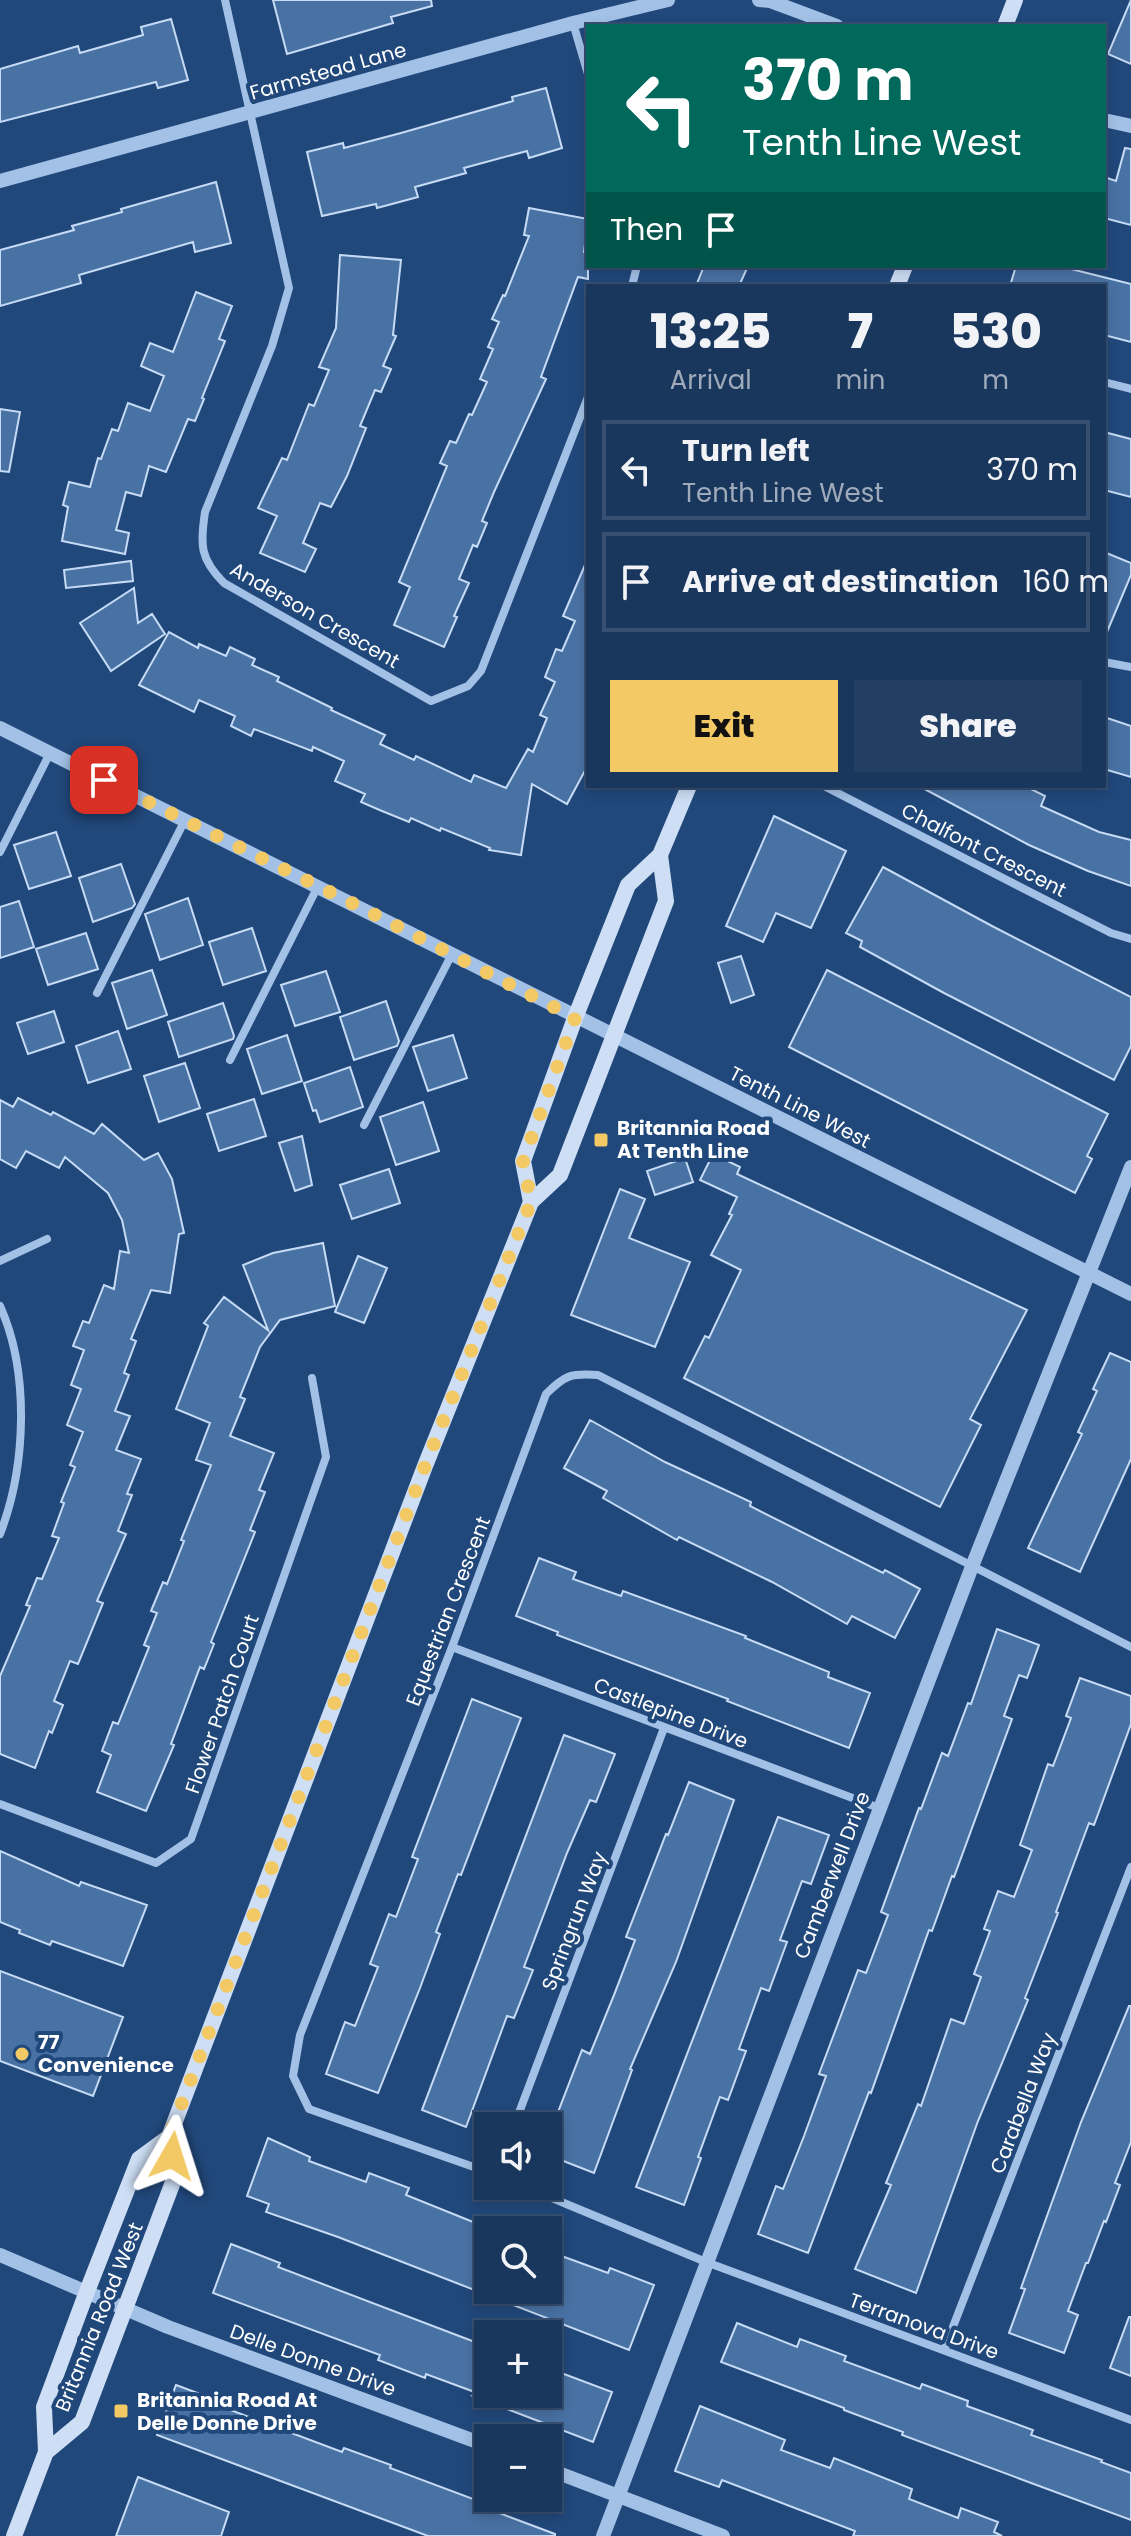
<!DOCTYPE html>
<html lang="en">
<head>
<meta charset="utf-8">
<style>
	body { margin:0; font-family:Poppins,sans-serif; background:#223e62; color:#f1f3f6; height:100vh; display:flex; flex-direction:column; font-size:30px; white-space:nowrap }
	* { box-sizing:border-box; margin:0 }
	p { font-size:26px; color:#9fabbb }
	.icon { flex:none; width:44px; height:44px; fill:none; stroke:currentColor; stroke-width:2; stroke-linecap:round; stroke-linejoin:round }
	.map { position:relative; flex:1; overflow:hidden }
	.details { position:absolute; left:586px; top:284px; width:520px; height:504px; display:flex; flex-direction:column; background:#19365c; border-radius:0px; box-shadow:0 4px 12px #0003,0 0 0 2px #375072 }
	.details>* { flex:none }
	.top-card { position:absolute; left:586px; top:24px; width:520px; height:244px; border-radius:0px; box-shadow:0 4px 12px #0003,0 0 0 2px #375072; background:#00695c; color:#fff; overflow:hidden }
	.controls { position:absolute; left:474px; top:2112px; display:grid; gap:16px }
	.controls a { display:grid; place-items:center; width:88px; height:88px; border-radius:0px; background:#19365c; box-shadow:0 4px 12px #0003,0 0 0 2px #375072; font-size:40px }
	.pin { position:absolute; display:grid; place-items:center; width:68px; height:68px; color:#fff; margin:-34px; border-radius:16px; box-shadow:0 4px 12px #0006 }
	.me { position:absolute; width:88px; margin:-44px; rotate:6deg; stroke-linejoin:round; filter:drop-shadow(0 0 6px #0008) }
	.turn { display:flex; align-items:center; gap:28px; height:168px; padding:0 24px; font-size:36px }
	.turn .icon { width:104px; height:104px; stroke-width:2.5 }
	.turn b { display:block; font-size:56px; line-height:68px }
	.then { display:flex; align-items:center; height:76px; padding:0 24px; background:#0003; gap:16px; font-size:30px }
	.eta { display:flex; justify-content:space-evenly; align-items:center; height:136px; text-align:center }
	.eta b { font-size:48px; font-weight:800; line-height:56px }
	.cta { display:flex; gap:16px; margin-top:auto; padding:16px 24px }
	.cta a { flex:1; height:92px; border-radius:0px; background:#f2c964; color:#111; font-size:32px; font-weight:800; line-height:92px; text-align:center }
	.cta a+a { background:#223e62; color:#f1f3f6 }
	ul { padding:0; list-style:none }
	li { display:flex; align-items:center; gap:24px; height:100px; margin:0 16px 12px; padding:0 8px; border:4px solid #375072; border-radius:0px }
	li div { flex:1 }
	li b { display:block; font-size:30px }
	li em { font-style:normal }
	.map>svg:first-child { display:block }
	.building { fill:#4972a4; stroke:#c6dbf5; stroke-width:2 }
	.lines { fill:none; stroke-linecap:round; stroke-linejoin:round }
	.minor { stroke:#a3c1e6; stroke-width:8 }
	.tertiary { stroke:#a3c1e6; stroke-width:14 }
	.secondary { stroke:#cddef5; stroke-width:16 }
	.route { stroke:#f2c964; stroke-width:14; stroke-dasharray:0 25.2 }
	.poi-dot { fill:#f2c964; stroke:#21487b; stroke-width:3 }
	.labels { text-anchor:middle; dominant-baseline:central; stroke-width:8; stroke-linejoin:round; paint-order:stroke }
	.street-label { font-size:20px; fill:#fff; stroke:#21487b }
	.poi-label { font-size:20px; font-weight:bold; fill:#fff; stroke:#21487b; text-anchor:start }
</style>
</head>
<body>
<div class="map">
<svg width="1131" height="2536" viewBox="0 0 1131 2536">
	<rect width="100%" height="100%" fill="#21487b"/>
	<path class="building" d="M273,0H431L432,6L391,17L393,23L287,54Z
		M1131,0V64L1108,54Z
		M171,19L188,80L158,88L156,82L0,122V69L78,46L80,53L143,35L141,27Z
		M546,88L562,148L529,158L527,151L464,168L466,173L415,187L418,197L377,208L376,204L322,216L307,152L343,143L344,148L401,133L513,101L512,97Z
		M1125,148L1131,149V225L1104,218V177L1116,181Z
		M216,182L231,243L195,252L193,242L79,275L81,283L0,306V250L74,230L72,226L122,212L121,209Z
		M529,208L588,219L584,252L588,253V279L578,277L541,377L546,379L494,492L482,521L487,523L477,547L473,545L459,579L469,583L454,616L457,617L444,647L394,625L410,587L399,582L447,466L440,463L450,441L456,443L469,414L472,415L487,382L480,379L493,349L488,347L499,322L492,319L503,295L505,296L529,236L524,235Z
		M340,255L401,260L393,335L396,336L383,366L391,369L381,392L375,390L360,426L366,428L347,476L331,507L320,503L303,543L316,549L305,572L260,553L277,516L258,508L282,458L287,460L309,404L314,406L329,370L319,367L336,328Z
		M704,266H748L739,286H696Z
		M1016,266H1059L1131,284V342L1104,335V286H1010Z
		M196,292L232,306L219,339L225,341L202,398L204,399L195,421L188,419L166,472L149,466L141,496L126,492L116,530L129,533L125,554L62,541L68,507L63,505L69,482L90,487L98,458L101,459L112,429L118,431L128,403L150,411L164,376L141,366L150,343L173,352Z
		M0,409L20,412L9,472L0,471Z
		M1104,432L1131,439V497L1104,490Z
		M1104,552L1131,563V575L1104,639Z
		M588,558V765L567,804L532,784L521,855L489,850L490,848L441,828L440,831L411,818L409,822L382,811L361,802L365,794L335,781L344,761L313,747L312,751L254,729L251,736L231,726L235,716L199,700L194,712L139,685L169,632L198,648L199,644L226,656L230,647L255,659L252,665L279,677L277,681L332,708L331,710L385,735L380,744L414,760L416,756L471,782L474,775L506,788L528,749L533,752L547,718L540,715L555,682L545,677L556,649L562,651L575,621L563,616Z
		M131,561L133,581L66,588L64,570Z
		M134,588L138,623L152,614L165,634L111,671L80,623Z
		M1104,717L1131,726V777L1104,769Z
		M919,786H1025L1045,796L1041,806L1099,832L1131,840V886L1088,871L1029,845Z
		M774,816L846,851L811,928L776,913L763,942L726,926Z
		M56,832L71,876L29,889L14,845Z
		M121,864L135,904L132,908L93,922L79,878Z
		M883,867L992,926L1131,997V1046L1114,1080L944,993L860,947L862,941L846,933Z
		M188,898L203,945L160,960L145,914Z
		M19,901L34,947L0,958V907Z
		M252,928L266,971L223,985L209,942Z
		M86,933L98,969L48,985L36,949Z
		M741,956L754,995L731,1003L718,963Z
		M152,970L167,1015L127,1029L112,983Z
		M827,970L1108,1114L1087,1156L1092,1159L1075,1193L789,1047Z
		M326,971L340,1012L295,1026L281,985Z
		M386,1001L399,1041L397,1046L354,1060L340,1017Z
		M223,1003L234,1036L233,1039L179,1057L168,1022Z
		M54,1011L64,1042L28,1054L17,1023Z
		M118,1031L131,1069L88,1083L76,1046Z
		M287,1035L302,1081L262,1094L247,1049Z
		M453,1035L467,1078L428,1091L413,1047Z
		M185,1063L200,1108L159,1122L144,1076Z
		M350,1067L363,1107L320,1122L316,1110L313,1111L304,1083Z
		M18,1098L51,1115L53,1112L94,1134L102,1124L144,1160L158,1153L172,1179L184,1233L179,1234L170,1293L151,1290L131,1339L136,1341L124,1373L129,1375L115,1411L130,1416L116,1450L141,1459L127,1494L132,1495L118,1531L126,1534L97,1601L103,1603L78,1664L70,1661L54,1701L63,1705L52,1733L49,1731L35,1768L0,1754V1676L30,1606L26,1605L37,1578L42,1579L59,1538L52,1536L64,1503L61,1502L75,1467L70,1465L83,1432L67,1425L81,1389L71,1385L84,1350L73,1346L83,1321L89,1323L104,1285L114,1289L120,1251L129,1253L122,1220L108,1193L65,1157L59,1168L26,1151L16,1168L0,1159V1100L13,1107Z
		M254,1099L266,1136L219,1151L207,1114Z
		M423,1102L439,1151L396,1165L380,1117Z
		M302,1136L312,1185L295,1191L279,1143Z
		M713,1154L740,1167L737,1174L1027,1310L970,1419L981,1425L940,1507L684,1378L705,1336L709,1338L741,1270L711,1255L732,1215L729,1214L737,1197L700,1180Z
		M685,1158L693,1182L655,1195L647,1171Z
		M389,1169L400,1203L352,1219L340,1185Z
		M620,1189L645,1199L629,1238L690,1262L655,1347L571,1315Z
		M323,1243L335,1306L280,1320L260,1347L240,1397L245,1399L230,1436L274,1453L259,1490L265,1492L250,1530L255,1532L211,1642L214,1644L204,1669L200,1667L171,1744L174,1745L146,1811L97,1792L111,1755L102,1751L113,1722L118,1724L149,1647L144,1645L157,1613L151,1611L163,1582L167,1584L184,1541L181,1540L211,1465L196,1460L210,1423L176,1409L208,1326L204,1323L224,1297L268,1330L243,1265L273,1253Z
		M358,1256L387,1268L364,1323L335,1312Z
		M1110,1353L1131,1362V1459L1080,1572L1028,1548L1082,1434L1078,1432L1097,1391L1093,1389Z
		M590,1420L665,1462L751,1502L750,1506L883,1573L885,1570L920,1589L895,1638L852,1616L847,1624L772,1582L679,1537L677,1540L603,1498L607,1491L564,1468Z
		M539,1558L576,1572L573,1579L621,1596L623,1591L746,1636L745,1638L829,1672L828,1677L870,1693L849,1748L727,1701L728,1699L557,1635L558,1632L516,1616Z
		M997,1629L1039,1645L1027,1678L1019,1675L1004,1716L1012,1719L954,1877L952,1876L932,1931L929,1930L871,2093L869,2092L808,2253L758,2234L776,2186L783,2189L804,2136L826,2076L819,2074L858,1970L866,1973L888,1915L881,1912L919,1808L921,1809L942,1753L948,1756L968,1703L971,1704Z
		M1080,1678L1131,1696V1724L1094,1825L1089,1823L1056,1912L1058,1913L1025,1998L1028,2000L978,2121L916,2293L855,2269L891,2185L886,2183L918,2104L921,2106L951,2019L964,2024L981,1977L974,1974L990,1931L984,1929L998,1891L1014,1897L1032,1850L1020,1845L1048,1764L1053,1766L1071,1718L1066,1716Z
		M472,1699L521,1718L461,1875L458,1874L436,1932L440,1934L420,1988L378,2093L326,2074L345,2022L355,2026L378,1967L370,1964L389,1914L396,1917L418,1859L412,1857Z
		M564,1735L615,1754L596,1802L590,1800L567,1853L524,1967L533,1970L514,2018L507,2016L466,2127L422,2110Z
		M689,1782L734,1800L676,1962L630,2069L632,2070L594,2173L548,2155V2138L582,2050L590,2054L614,1995L635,1940L626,1937L666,1834L668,1835Z
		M778,1817L829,1835L811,1884L802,1881L780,1940L787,1942L769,1991L761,1988L739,2049L746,2051L728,2100L720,2097L698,2157L701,2158L684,2205L636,2187Z
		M0,1851L79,1886L81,1882L147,1905L123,1966L52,1941L50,1945L19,1933L20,1930L0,1922Z
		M0,1971L123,2017L93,2096L0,2061Z
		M1129,2006H1131V2142L1115,2183L1120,2185L1106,2222L1104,2221L1088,2263H1086L1068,2311L1078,2315L1064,2353L1009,2333L1025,2289L1021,2288L1052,2202L1081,2122Z
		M268,2138L310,2157L309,2161L366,2182L369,2173L409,2188L406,2195L488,2228V2290H548V2251L608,2273L610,2268L654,2285L629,2350L338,2237L266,2212L269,2204L247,2196Z
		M231,2244L280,2263L278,2267L488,2347V2394H548V2368L612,2392L593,2442L473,2396L480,2394L426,2374L425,2378L378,2360L380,2355L213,2293Z
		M1129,2317H1131V2376L1110,2368Z
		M737,2323L797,2347L800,2339L846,2356L844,2361L920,2389L922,2384L968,2401L967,2406L1033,2430L1031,2435L1102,2460L1101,2462L1131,2473V2520L902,2435L903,2432L844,2410V2408L721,2362Z
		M176,2385L227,2404L225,2408L342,2452L344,2448L391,2465L390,2468L500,2509L499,2513L555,2534V2536H428L157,2435Z
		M700,2406L785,2440L781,2450L830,2468L834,2458L912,2489L909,2499L958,2518L961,2508L998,2522L994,2532L1002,2536H853L855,2531L722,2480L719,2487L675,2471Z
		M138,2477L229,2512L221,2536H116Z"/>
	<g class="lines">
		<path class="minor" d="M225,0L289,288L272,346L205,512C200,545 200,559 224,583L431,701L468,686L481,671L588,397
			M573,23L588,74
			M632,286L637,266
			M1104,382L1131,389
			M1104,662L1131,667
			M824,786L1038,896L1111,933L1131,939
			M0,852L50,753
			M97,993L185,820
			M230,1060L318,886
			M364,1125L452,954
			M0,1261L47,1239
			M0,1306C30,1373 26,1467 0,1534
			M452,1647L879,1808
			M0,1804L156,1863L191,1839L326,1457L312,1378
			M514,2126L664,1728
			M488,2172L309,2109L293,2076L300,2035L452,1647L546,1394C565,1375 571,1373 598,1375L1131,1647
			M523,2186L706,2262L1131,2420
			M944,2350L1131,1867"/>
		<path class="tertiary" d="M759,0L770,1L837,26
			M1104,120L1131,126
			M0,181L573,23L668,0
			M0,728L1131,1294
			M0,2255L168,2327L488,2446
			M548,2469L723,2536
			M603,2536L973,1564L1131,1167"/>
		<path class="secondary" d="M1005,26L1015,0
			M897,286L905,266
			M531,1202L523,1161L575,1018L628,885L660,855L689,786
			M46,2452L82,2422L176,2174L169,2137L425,1466L531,1202L560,1175L666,901L660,855
			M14,2536L46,2452L44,2407L86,2294L139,2159L169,2137"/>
	</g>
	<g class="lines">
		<path class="route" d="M104,780L358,906L575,1018L523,1161L531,1202L425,1466L169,2137L172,2156"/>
	</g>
	<g class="poi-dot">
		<rect x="593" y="1132" width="16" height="16" rx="4"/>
		<circle cx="22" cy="2054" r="8"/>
		<rect x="113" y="2403" width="16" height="16" rx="4"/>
	</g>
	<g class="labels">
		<g class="street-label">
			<text transform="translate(328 71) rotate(-16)">Farmstead Lane</text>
			<text transform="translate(315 615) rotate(30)">Anderson Crescent</text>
			<text transform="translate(984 850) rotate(27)">Chalfont Crescent</text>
			<text transform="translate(800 1107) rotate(27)">Tenth Line West</text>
			<text transform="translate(448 1611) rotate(-69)">Equestrian Crescent</text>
			<text transform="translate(222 1704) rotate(-71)">Flower Patch Court</text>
			<text transform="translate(671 1713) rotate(21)">Castlepine Drive</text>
			<text transform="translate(832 1875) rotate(-69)">Camberwell Drive</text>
			<text transform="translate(574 1921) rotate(-69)">Springrun Way</text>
			<text transform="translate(1023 2103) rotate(-69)">Carabella Way</text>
			<text transform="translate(99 2317) rotate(-68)">Britannia Road West</text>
			<text transform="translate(924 2326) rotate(20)">Terranova Drive</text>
			<text transform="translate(313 2360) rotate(20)">Delle Donne Drive</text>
		</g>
		<g class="poi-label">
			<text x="617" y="1128">Britannia Road<tspan x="617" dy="23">At Tenth Line</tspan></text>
			<text x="38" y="2042">77<tspan x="38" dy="23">Convenience</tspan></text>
			<text x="137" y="2400">Britannia Road At<tspan x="137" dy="23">Delle Donne Drive</tspan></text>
		</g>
	</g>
</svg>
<div class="controls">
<a><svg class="icon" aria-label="sound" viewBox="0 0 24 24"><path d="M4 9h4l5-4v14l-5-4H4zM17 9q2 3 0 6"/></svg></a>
<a><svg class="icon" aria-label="search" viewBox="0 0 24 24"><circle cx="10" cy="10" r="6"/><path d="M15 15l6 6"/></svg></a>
<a>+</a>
<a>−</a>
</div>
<div class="pin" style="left:104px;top:780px;background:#d93025"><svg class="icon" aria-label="arrive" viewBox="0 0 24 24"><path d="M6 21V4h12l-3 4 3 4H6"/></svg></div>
<svg class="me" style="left:172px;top:2156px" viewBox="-20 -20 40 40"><path d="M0-17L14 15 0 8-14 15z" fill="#f2c964" stroke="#fff" stroke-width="4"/></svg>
<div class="top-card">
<div class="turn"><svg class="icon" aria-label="left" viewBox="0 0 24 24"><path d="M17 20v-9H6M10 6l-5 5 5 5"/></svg><div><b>370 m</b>Tenth Line West</div></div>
<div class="then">Then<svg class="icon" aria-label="arrive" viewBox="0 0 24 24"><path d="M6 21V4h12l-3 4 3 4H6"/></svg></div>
</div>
<section class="details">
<div class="eta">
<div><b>13:25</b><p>Arrival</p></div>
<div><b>7</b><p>min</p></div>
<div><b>530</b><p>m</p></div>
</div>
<ul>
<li><svg class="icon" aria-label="left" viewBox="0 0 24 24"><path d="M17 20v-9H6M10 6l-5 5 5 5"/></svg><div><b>Turn left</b><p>Tenth Line West</p></div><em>370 m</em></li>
<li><svg class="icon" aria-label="arrive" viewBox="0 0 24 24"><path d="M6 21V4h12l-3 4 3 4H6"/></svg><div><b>Arrive at destination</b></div><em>160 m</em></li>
</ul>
<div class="cta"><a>Exit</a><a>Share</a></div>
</section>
</div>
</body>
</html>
